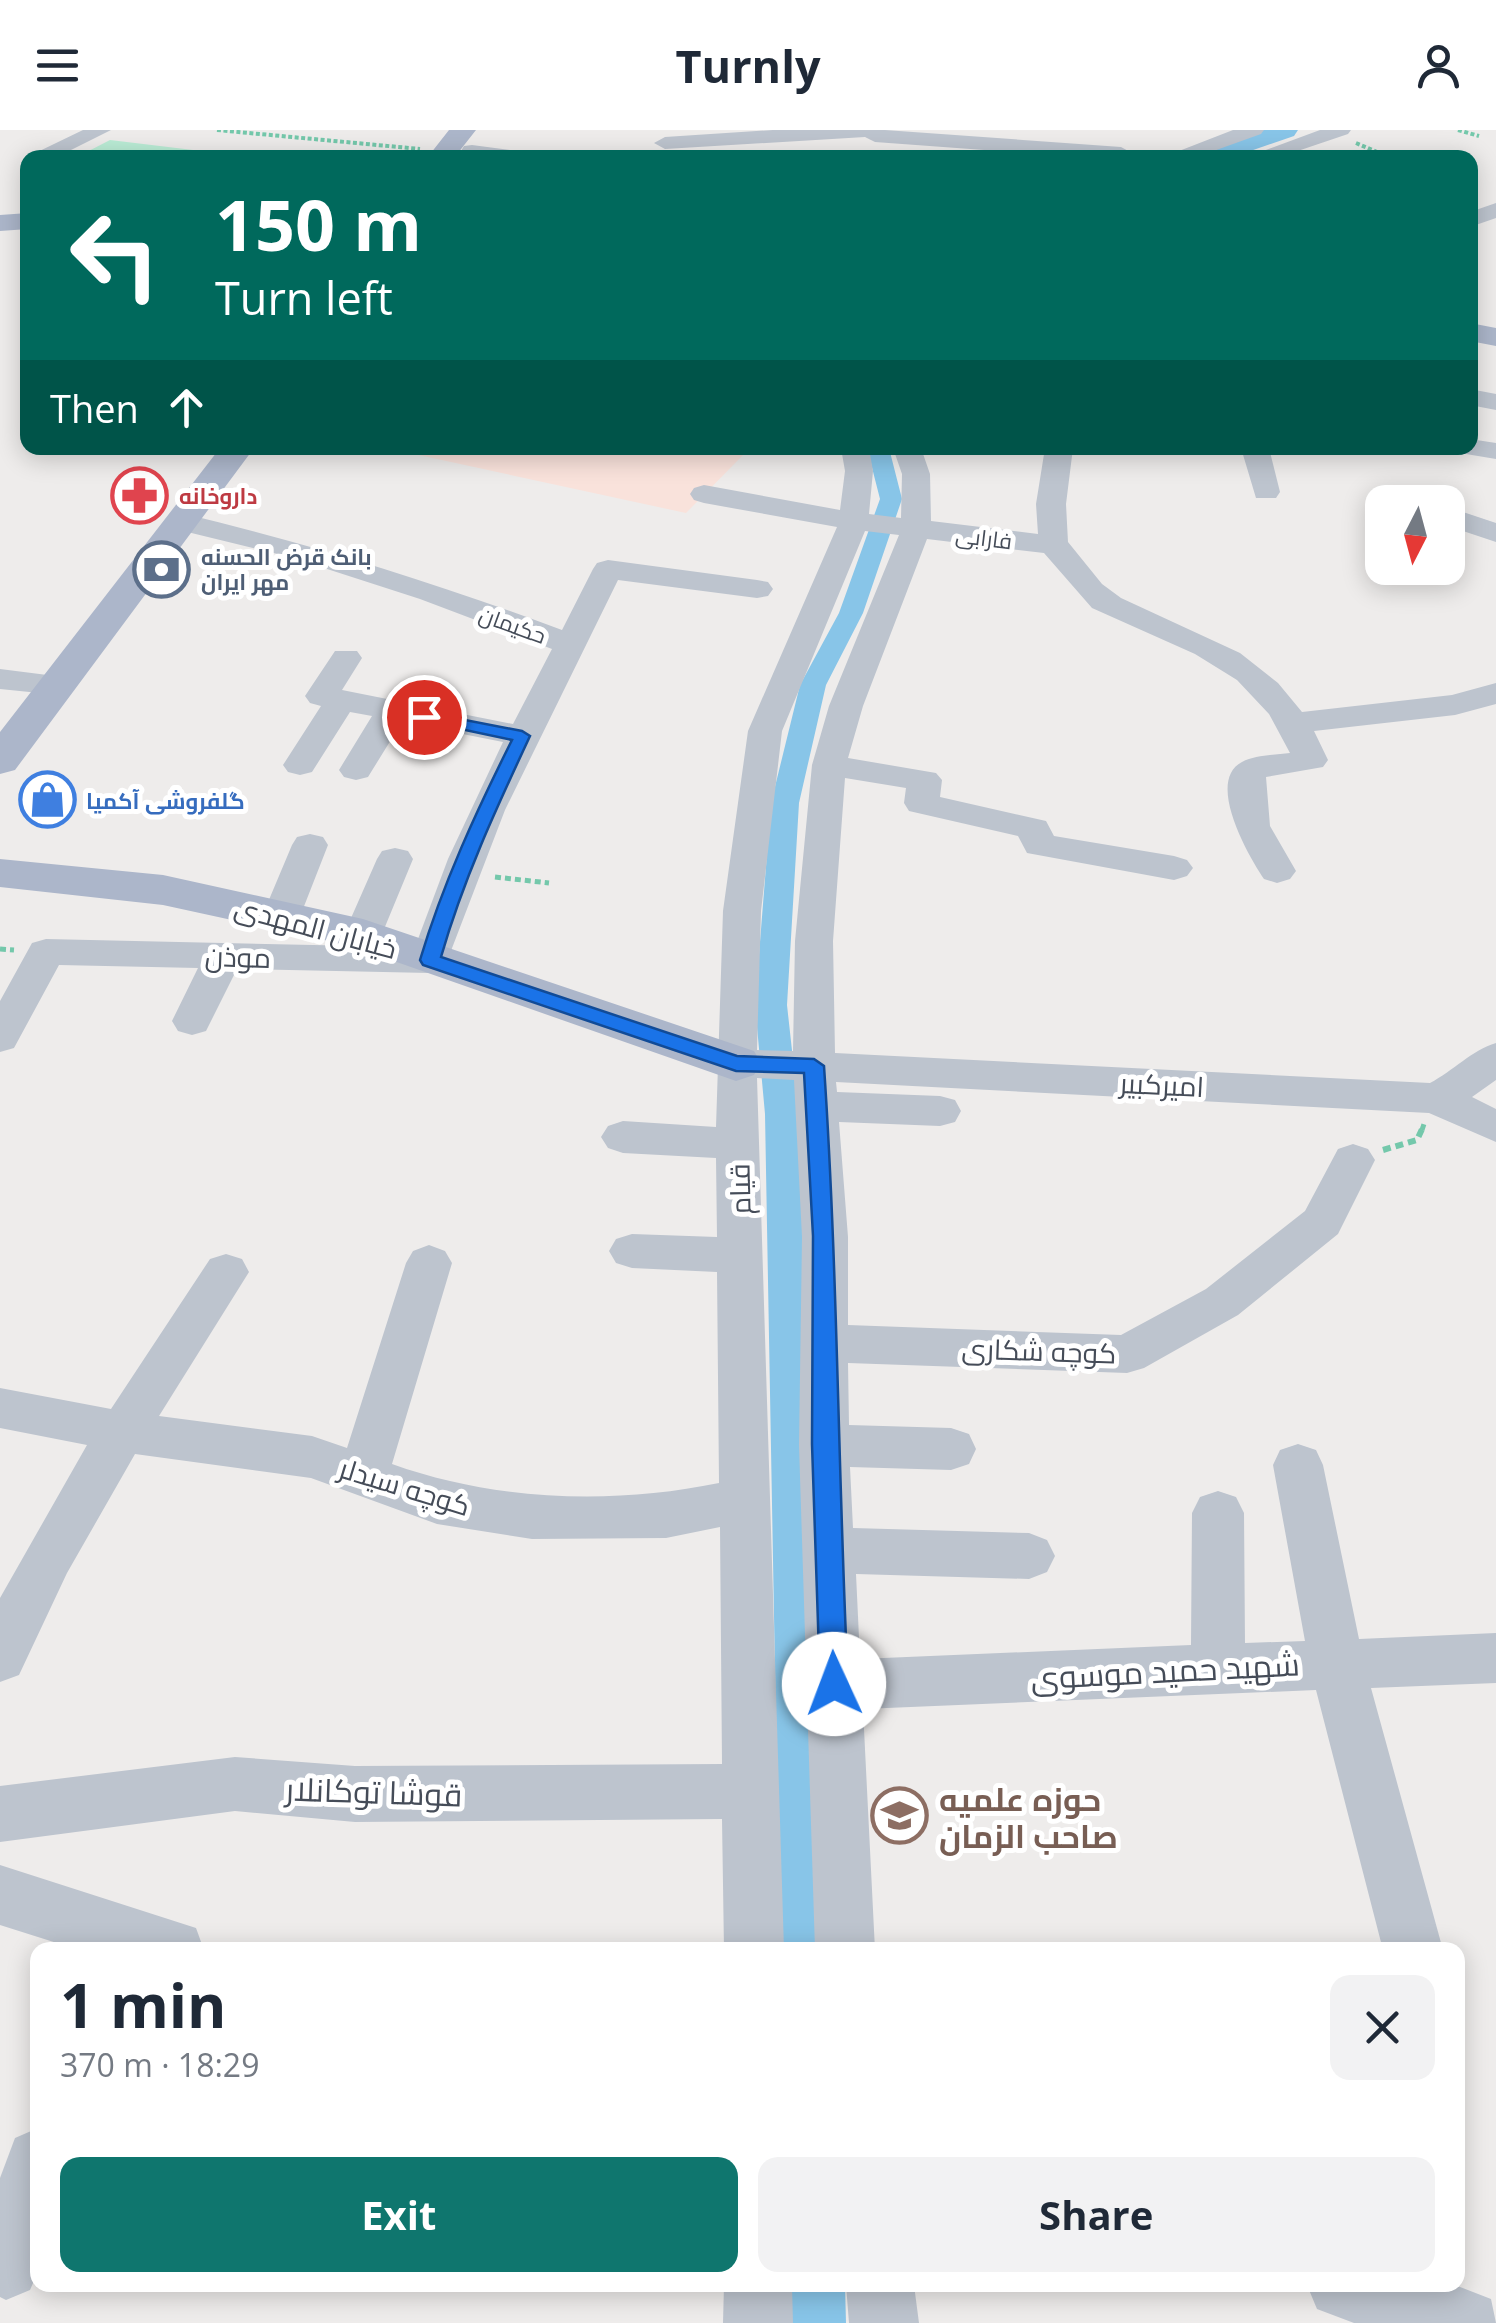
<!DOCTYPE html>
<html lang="en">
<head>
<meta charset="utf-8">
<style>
	body { margin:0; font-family:"Open Sans",Cairo,sans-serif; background:#f2f2f3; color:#1f2937; height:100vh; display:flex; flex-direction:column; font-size:38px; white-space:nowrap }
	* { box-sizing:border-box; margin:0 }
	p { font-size:32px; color:#747a83 }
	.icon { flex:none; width:55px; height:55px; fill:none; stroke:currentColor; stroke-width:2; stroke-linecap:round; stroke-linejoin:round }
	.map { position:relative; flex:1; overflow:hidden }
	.sheet { position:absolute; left:30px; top:1812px; width:1435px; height:350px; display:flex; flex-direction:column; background:#fff; border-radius:20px; box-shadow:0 5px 25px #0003 }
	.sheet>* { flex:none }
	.guide { position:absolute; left:20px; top:20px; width:1458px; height:305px; border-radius:20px; box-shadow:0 5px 25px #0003; background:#00695c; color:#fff; overflow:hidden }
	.needle { width:65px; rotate:186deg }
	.controls { position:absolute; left:1365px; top:355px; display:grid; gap:20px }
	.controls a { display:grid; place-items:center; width:100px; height:100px; border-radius:20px; background:#fff; box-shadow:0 5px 25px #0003; font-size:50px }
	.pin { position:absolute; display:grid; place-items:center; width:85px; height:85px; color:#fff; margin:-42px; border:5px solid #fff; border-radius:50%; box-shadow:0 2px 10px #0007 }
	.me { position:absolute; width:110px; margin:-55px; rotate:358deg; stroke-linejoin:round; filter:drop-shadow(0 0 8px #0008) }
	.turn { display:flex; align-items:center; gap:35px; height:210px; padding:0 30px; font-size:45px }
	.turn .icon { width:130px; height:130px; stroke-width:2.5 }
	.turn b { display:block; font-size:70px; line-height:85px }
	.then { display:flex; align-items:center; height:95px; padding:0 30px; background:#0003; gap:20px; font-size:38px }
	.round { display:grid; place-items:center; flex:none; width:105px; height:105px; border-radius:20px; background:#f2f2f3 }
	.summary { display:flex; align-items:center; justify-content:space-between; height:170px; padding:0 30px }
	h1 { font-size:60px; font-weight:700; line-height:75px }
	.cta { display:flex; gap:20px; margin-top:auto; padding:20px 30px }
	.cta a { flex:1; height:115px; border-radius:20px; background:#0f766e; color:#fff; font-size:40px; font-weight:700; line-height:115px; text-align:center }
	.cta a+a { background:#f2f2f3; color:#1f2937 }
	header { display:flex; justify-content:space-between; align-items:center; height:130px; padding:0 30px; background:#fff; font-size:45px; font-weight:700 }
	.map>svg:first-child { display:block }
	.medical { fill:#f9e2db }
	.green { fill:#baecd5 }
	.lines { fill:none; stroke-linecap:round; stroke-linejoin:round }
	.canal { fill:#88c5e8; fill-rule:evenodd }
	.river { fill:#88c5e8; fill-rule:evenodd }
	.path-far2 { stroke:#74c8ab; stroke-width:4; stroke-dasharray:4 2.5; stroke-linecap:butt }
	.path-far1 { stroke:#74c8ab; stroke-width:5; stroke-dasharray:6 4; stroke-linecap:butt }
	.path { stroke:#74c8ab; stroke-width:6; stroke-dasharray:8 5; stroke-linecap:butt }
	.minor { fill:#bdc4ce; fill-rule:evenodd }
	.major { fill:#acb6ca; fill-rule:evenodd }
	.route { fill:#1a73e8; stroke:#114b97; stroke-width:2.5 }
	.labels { text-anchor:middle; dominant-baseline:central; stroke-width:10; stroke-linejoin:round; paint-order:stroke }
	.far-health-label { font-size:22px; font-weight:bold; fill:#be3a42; stroke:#fff; text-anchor:start }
	.far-street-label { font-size:22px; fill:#454c58; stroke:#fff }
	.far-service-label { font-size:22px; font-weight:bold; fill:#4e5e75; stroke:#fff; text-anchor:start }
	.far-shop-label { font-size:22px; font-weight:bold; fill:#366cbe; stroke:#fff; text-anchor:start }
	.street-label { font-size:28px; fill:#454c58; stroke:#fff }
	.near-street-label { font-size:32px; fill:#454c58; stroke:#fff }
	.near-education-label { font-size:32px; font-weight:bold; fill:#785e54; stroke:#fff; text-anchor:start }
</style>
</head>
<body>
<header><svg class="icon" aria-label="menu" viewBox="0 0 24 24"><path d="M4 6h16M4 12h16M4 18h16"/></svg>Turnly<svg class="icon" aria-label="person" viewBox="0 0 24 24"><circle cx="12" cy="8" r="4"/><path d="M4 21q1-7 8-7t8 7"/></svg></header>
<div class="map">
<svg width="1496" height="2193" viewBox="0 0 1496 2193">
	<rect width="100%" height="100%" fill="#eeeceb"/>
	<path class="medical" d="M386,318H750L686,383Z"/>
	<path class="green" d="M110,10L243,26L77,27Z"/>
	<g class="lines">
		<path class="canal" d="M867,318H889L902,369L863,483L826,555L799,673L787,875L799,984L828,1820H780L765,984L755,875L771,673L800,555L839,483L880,369Z
			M791,2155H845L846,2193H792Z"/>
		<path class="river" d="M1258,0H1298L1294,6L1230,28H1188L1191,22Z"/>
		<path class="path-far2" d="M217,0L420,19
			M1458,0L1479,6
			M1356,13L1391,28"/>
		<path class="path-far1" d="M495,747L549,753
			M0,819L14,820
			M1422,1000L1424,994"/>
		<path class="path" d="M1383,1020L1417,1010L1423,997"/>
		<path class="minor" d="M83,0H111L55,28H28V31L25,28Z
			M773,0H885L1121,17L1132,23L1129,28H1093L875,12L865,7L665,19L654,13L665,7Z
			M1233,0H1264L1261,4L1194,28H1161Z
			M1320,0H1351L1348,4L1277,28H1244Z
			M472,15L525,22L535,28L464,26L461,21L464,16Z
			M1496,73V88L1470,97V82Z
			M1470,259L1496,264V280L1470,275Z
			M1470,309L1496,313V329L1460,323L1456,318H1470Z
			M841,318H869L873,341L869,384L901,388L902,344L893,318H921L930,344L931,391L1038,404L1036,374L1045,318H1073L1066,374L1068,412L1102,454L1121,468L1240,523L1278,553L1302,582L1452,565L1496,553V574L1455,585L1314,601L1328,630L1323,637L1266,647L1270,696L1296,741L1290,749L1277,753L1264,749C1249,727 1205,651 1242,632C1256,625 1275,625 1290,623L1269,584L1237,550L1195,524L1092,478L1044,423L927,409L863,576L848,628L936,643L942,650L940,667L1046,691L1054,706L1174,726L1187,730L1193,738L1187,746L1174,750L1027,723L1018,706L909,681L904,673L906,658L845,648L833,811L835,923L1430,953C1453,941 1472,920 1496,913V950L1472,967L1496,979V1012L1429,983L836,952L837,962L940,966L955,970L961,981L955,992L940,996L839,992L848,1107V1195L1121,1205L1206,1159L1305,1081L1338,1019L1353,1014L1368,1019L1375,1030L1338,1104L1238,1185L1144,1238L1127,1243L848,1233L849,1295L951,1298L969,1304L976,1319L969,1334L951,1340L850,1337L853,1398L1029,1403L1047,1410L1055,1426L1047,1442L1029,1449L856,1444L860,1529L1191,1515L1192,1383L1200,1367L1218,1361L1236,1367L1244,1383L1245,1513L1305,1511L1273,1335L1280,1320L1298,1314L1316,1320L1323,1335L1359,1509L1496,1503V1553L1371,1558L1443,1820H1383L1316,1560L863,1579L875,1820H815L799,1315L802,1107L794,950L757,948L784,1820H724L722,1689L355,1692L235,1681L0,1712V1656L235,1627L355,1636L722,1634L720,1397L666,1408L532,1409L437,1394L311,1348L135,1324L67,1443L19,1545L0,1552V1468L87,1315L0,1298V1258L111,1279L210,1129L226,1124L242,1129L249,1142L159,1286L312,1306L347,1318L406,1133L413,1121L429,1115L445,1121L452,1133L392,1334C495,1371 612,1375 719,1353L717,1142L632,1138L616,1133L609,1121L616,1109L632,1104L717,1107L716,1028L623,1023L608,1018L601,1007L608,996L623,991L716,997L723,781L748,601L837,397L704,373L694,370L690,364L694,358L704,355L840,380L845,341ZM865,401L899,405L829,576L812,635L795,811L793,921L757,920L761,781L782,601Z
			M1241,318H1269L1280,362L1276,368H1256Z
			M1448,377L1496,393V412L1448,396Z
			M181,383C311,414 436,453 562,500L593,439L597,433L608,430L757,450L768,452L773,459L768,466L757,468L618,450L505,680L444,839L430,843L237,839L206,901L192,905L178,901L172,891L198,838L59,835L14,918L0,922V871L32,813L46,809L360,816L349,813L344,804L377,729L382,721L395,718L408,721L413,729L382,804L377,813L365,816L415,817L448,729L503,612L402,592L368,647L356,650L344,647L339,640L372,586L350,582L312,642L300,645L288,642L283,635L321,576L310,573L305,566L335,521H357L362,528L342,560L513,594L552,519L420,469L290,427L171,398L166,392L171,386Z
			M0,539L71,548L76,555L71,562L59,565L0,559Z
			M310,704L323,707L328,715L301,784L295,793L282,796L269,793L263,784L292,715L297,707Z
			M0,1735L196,1798L204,1820H79L0,1795Z
			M38,1998V2142L30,2160L6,2170L0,2167V2048L15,2008Z
			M724,2155H792L793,2193H723Z
			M846,2155H914L919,2193H849Z
			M1307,2155H1455L1491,2169L1496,2193H1354L1317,2179Z"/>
		<path class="major" d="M449,0H476L454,28H427Z
			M28,83V99L0,101V85Z
			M1470,193L1496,198V216L1470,211Z
			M220,318H254L15,640L0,644V602Z
			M0,729L163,745L363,789L754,921L761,933L754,945L736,951L351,816L163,775L0,757Z"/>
	</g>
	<path class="route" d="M424,582L522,601L530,606C496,679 463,750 441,827L737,926L814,929L824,936C838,1142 838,1348 848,1554L844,1564L834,1567L824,1564L820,1554L812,1314L813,1106L804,943L736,941L423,835L420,830C443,753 476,682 512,610L418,590V583Z"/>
	<defs>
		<symbol id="pharmacy-ring" viewBox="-11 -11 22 22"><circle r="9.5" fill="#fff" stroke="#e0444e" stroke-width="1.5"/><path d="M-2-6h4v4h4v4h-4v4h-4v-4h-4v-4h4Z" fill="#e0444e"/></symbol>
		<symbol id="bank-ring" viewBox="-11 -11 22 22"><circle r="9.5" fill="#fff" stroke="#5c6f8a" stroke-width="1.5"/><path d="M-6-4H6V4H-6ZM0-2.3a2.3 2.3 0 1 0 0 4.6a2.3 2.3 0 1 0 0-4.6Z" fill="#5c6f8a"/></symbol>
		<symbol id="shop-ring" viewBox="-11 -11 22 22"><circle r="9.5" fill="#fff" stroke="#3f7fe0" stroke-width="1.5"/><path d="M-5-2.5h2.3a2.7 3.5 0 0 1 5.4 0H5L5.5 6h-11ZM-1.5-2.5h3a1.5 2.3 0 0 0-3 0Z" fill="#3f7fe0"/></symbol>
		<symbol id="university-ring" viewBox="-11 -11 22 22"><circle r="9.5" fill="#fff" stroke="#8d6e63" stroke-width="1.5"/><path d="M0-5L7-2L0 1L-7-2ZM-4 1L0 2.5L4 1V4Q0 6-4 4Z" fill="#8d6e63"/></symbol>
	</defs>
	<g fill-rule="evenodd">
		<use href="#pharmacy-ring" x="108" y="334" width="63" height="63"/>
		<use href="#bank-ring" x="130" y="408" width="63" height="63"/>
		<use href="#shop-ring" x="16" y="638" width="63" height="63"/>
		<use href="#university-ring" x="868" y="1654" width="63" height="63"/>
	</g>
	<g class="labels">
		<g class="far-health-label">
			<text x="179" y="365">داروخانه</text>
		</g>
		<g class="far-street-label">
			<text transform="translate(984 407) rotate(7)">فارابی</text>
			<text transform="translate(513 494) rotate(20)">حکیمان</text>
		</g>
		<g class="far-service-label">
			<text x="201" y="426">بانک قرض الحسنه<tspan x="201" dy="25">مهر ایران</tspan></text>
		</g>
		<g class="far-shop-label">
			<text x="86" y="670">گلفروشی آکمیا</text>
		</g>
		<g class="street-label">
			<text transform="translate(316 797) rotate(15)">خیابان المهدی</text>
			<text transform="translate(238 826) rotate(2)">موذن</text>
			<text transform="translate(1162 954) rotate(3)">امیرکبیر</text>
			<text transform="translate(739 1059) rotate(-91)">قیام</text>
			<text transform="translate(1039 1220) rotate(2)">کوچه شکاری</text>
			<text transform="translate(405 1356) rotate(17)">کوچه سیدلر</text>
		</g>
		<g class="near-street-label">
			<text transform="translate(1165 1540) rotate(-3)">شهید حمید موسوی</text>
			<text transform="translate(374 1661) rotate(2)">قوشا توکانلار</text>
		</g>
		<g class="near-education-label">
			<text x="939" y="1668">حوزه علمیه<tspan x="939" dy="37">صاحب الزمان</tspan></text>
		</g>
	</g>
</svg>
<div class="controls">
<a><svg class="needle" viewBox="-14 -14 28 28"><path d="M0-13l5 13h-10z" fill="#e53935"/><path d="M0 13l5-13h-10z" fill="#747a83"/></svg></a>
</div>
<div class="pin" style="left:424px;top:587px;background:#d93025"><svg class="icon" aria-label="arrive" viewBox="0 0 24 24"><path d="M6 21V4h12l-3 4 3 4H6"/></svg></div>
<svg class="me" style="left:834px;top:1554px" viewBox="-20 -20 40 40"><circle r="19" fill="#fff"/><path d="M0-13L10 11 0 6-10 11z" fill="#1a73e8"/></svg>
<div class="guide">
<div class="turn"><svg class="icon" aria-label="left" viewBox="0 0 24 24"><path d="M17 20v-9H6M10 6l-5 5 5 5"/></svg><div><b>150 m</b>Turn left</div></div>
<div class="then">Then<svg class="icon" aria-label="ahead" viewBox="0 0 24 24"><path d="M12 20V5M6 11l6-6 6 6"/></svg></div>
</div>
<section class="sheet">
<div class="summary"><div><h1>1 min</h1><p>370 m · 18:29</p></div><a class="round"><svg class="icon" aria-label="close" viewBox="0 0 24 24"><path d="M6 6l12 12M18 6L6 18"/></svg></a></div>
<div class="cta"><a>Exit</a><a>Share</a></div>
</section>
</div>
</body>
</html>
